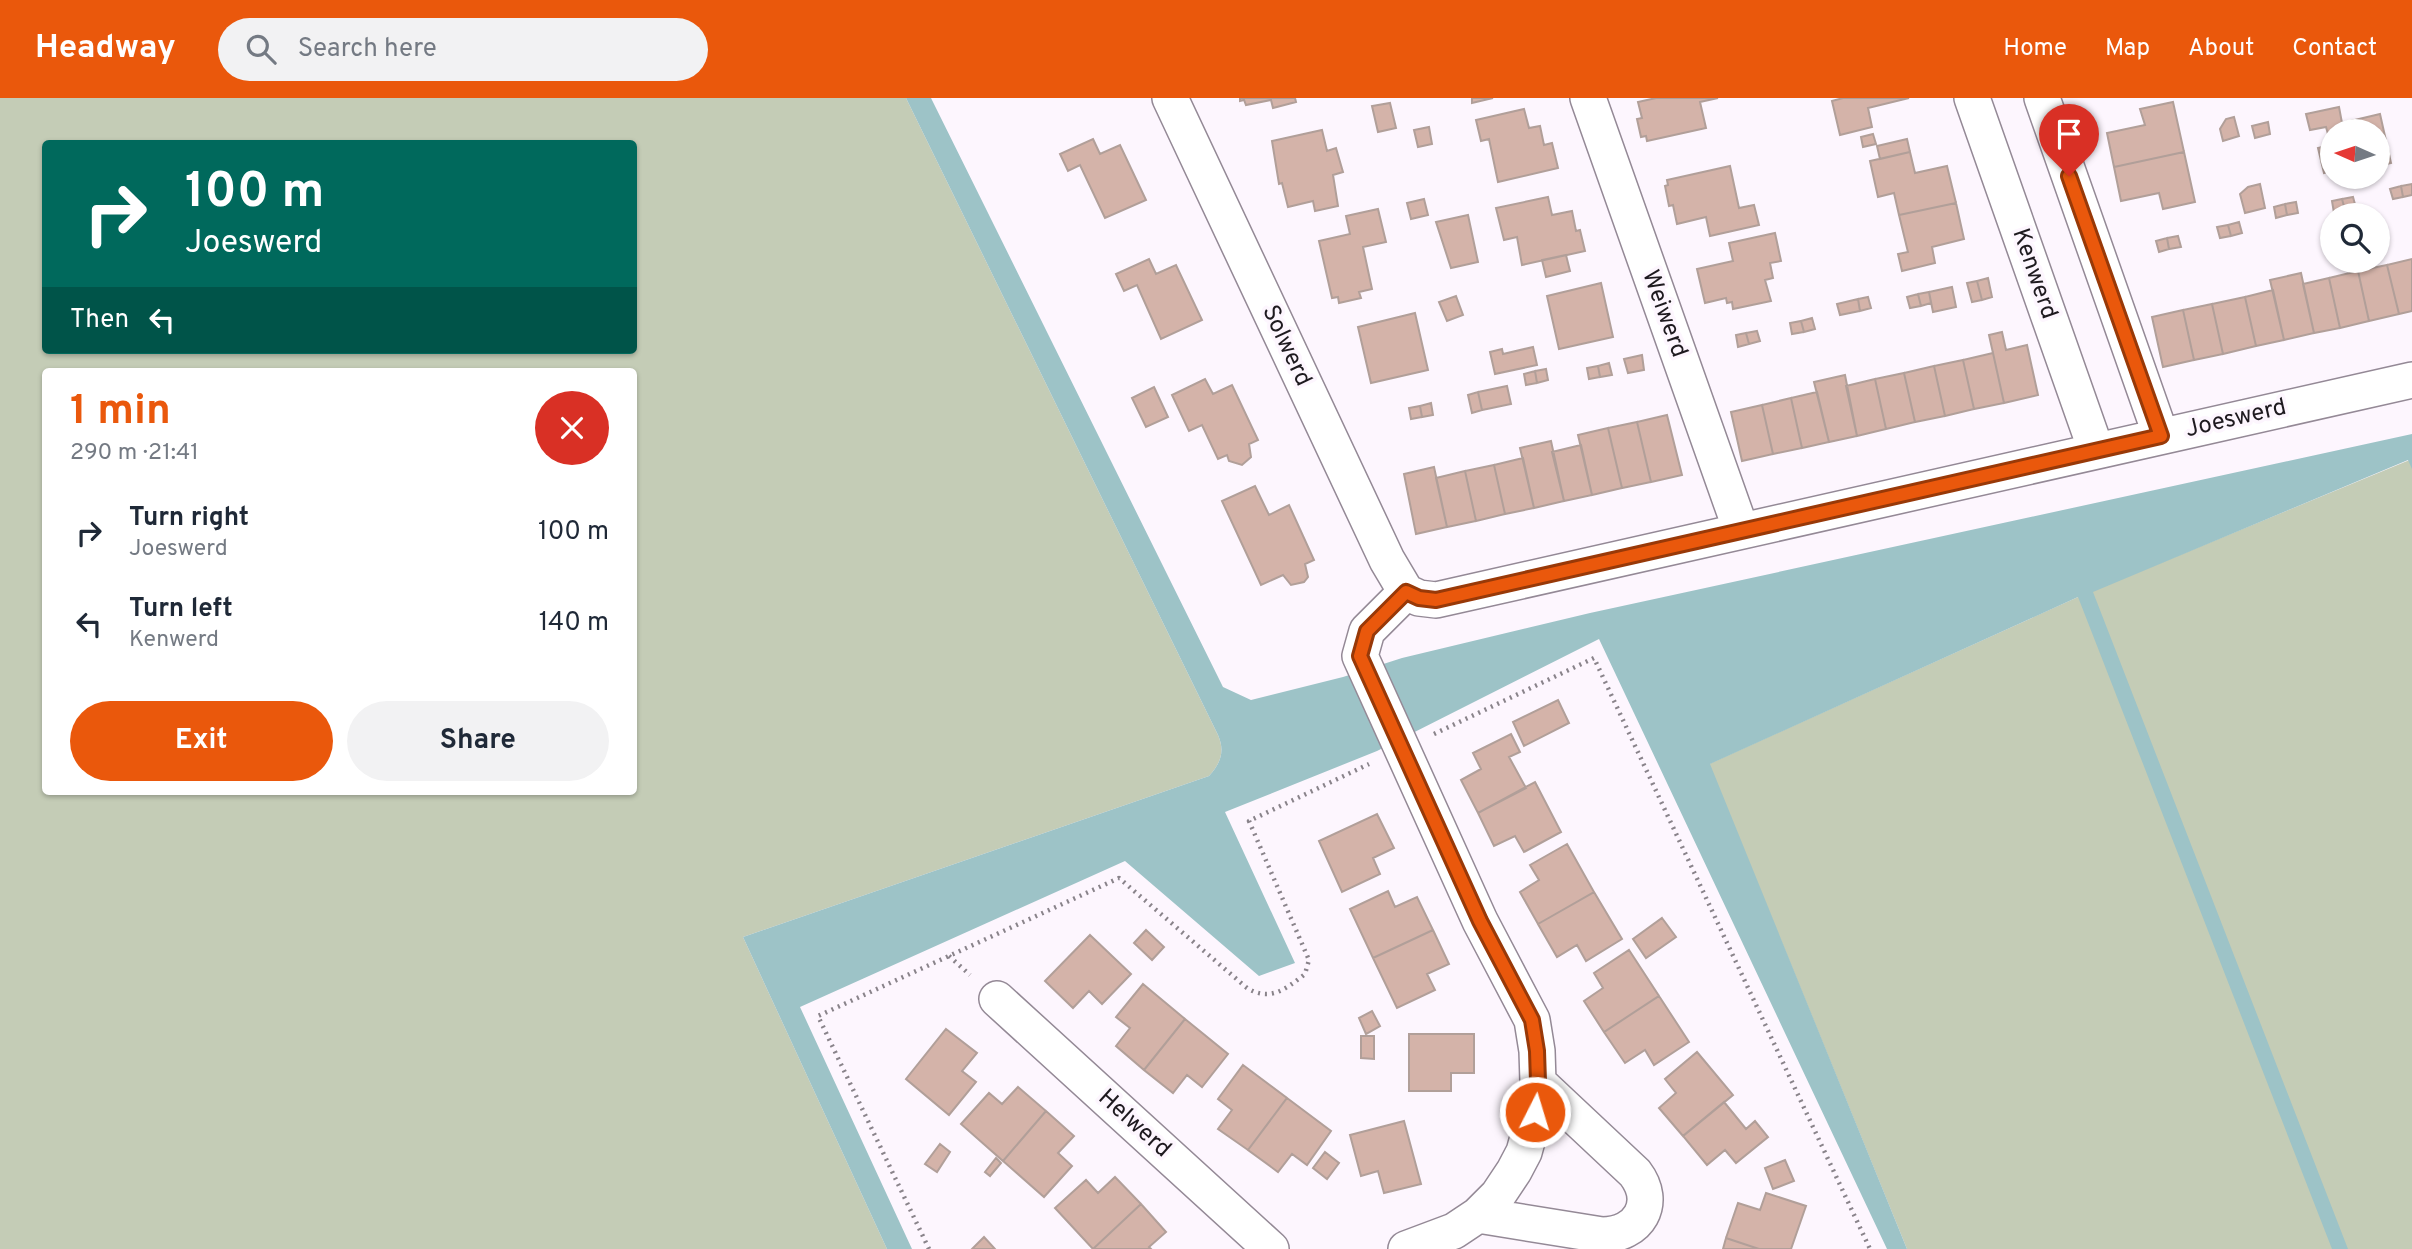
<!DOCTYPE html>
<html lang="en">
<head>
<meta charset="utf-8">
<style>
	body { margin:0; font-family:Overpass,sans-serif; background:#f2f2f3; color:#1f2937; height:100vh; display:flex; flex-direction:column; font-size:26px; white-space:nowrap }
	* { box-sizing:border-box; margin:0 }
	p { font-size:23px; color:#747a83 }
	.icon { flex:none; width:38px; height:38px; fill:none; stroke:currentColor; stroke-width:2; stroke-linecap:round; stroke-linejoin:round }
	.map { position:relative; flex:1; overflow:hidden }
	.sheet { position:absolute; left:42px; top:270px; width:595px; height:427px; display:flex; flex-direction:column; background:#fff; border-radius:7px; box-shadow:0 2px 5px #0004 }
	.sheet>* { flex:none }
	.guide { position:absolute; left:42px; top:42px; width:595px; height:214px; border-radius:7px; box-shadow:0 2px 5px #0004; background:#00695c; color:#fff; overflow:hidden }
	.needle { width:46px; rotate:273deg }
	.fabs { position:absolute; left:2320px; top:21px; display:grid; gap:14px }
	.fabs a { display:grid; place-items:center; width:70px; height:70px; border-radius:50%; background:#fff; box-shadow:0 2px 5px #0004; font-size:35px }
	.pin { position:absolute; display:grid; place-items:center; width:60px; height:60px; color:#fff; margin:-72px -30px; border-radius:50% 50% 50% 0; rotate:-45deg; box-shadow:0 0 7px #0007 }
	.pin .icon { rotate:45deg }
	.me { position:absolute; width:77px; margin:-38px; rotate:5deg; stroke-linejoin:round; filter:drop-shadow(0 0 5px #0008) }
	.turn { display:flex; align-items:center; gap:24px; height:147px; padding:0 28px; font-size:32px }
	.turn .icon { width:91px; height:91px; stroke-width:2.5 }
	.turn b { display:block; font-size:49px; line-height:60px }
	.then { display:flex; align-items:center; height:66px; padding:0 28px; background:#0003; gap:14px; font-size:26px }
	.round { display:grid; place-items:center; flex:none; width:74px; height:74px; border-radius:37px; background:#f2f2f3 }
	.head { display:flex; align-items:center; justify-content:space-between; height:119px; padding:0 28px }
	h1 { font-size:42px; font-weight:700; line-height:52px; color:#ea580c }
	.button { display:flex; gap:14px; margin-top:auto; padding:14px 28px }
	.button a { flex:1; height:80px; border-radius:42px; background:#ea580c; color:#fff; font-size:28px; font-weight:700; line-height:80px; text-align:center }
	.button a+a { background:#f2f2f3; color:#1f2937 }
	ul { padding:0; list-style:none }
	li { display:flex; align-items:center; gap:21px; height:91px; padding:0 28px }
	li div { flex:1 }
	li b { display:block; font-size:26px }
	li em { font-style:normal }
	header { display:flex; align-items:center; gap:42px; box-sizing:border-box; height:98px; padding:0 35px; background:#ea580c; color:#fff }
	header strong { font-size:33px }
	nav { display:flex; gap:38px; margin-inline-start:auto; font-size:24px }
	.search { width:490px; height:63px; background:#f2f2f3; display:flex; align-items:center; gap:18px; box-sizing:border-box; padding:0 24px; border-radius:38px; color:#747a83; font-size:26px }
	.map>svg:first-child { display:block }
	.green { fill:#c4ccb6; fill-rule:evenodd }
	.water { fill:#9dc3c7 }
	.building { fill:#d4b3a9; stroke:#b19f99; stroke-width:2 }
	.lines { fill:none; stroke-linecap:round; stroke-linejoin:round }
	.minor-casing { stroke:#948996; stroke-width:38 }
	.path { stroke:#89838a; stroke-width:4.5; stroke-dasharray:2 5; stroke-linecap:butt }
	.minor { stroke:#fff; stroke-width:35 }
	.route-casing { stroke:#983908; stroke-width:18 }
	.route { stroke:#ea580c; stroke-width:12 }
	.labels { text-anchor:middle; dominant-baseline:central; stroke-width:7; stroke-linejoin:round; paint-order:stroke }
	.street-label { font-size:24px; fill:#1e1a1f; stroke:#fdf6fe }
</style>
</head>
<body>
<header>
<strong>Headway</strong>
<div class="search"><svg class="icon" aria-label="search" viewBox="0 0 24 24"><circle cx="10" cy="10" r="6"/><path d="M15 15l6 6"/></svg>Search here</div>
<nav><a>Home</a><a>Map</a><a>About</a><a>Contact</a></nav>
</header>
<div class="map">
<svg width="2412" height="1151" viewBox="0 0 2412 1151">
	<rect width="100%" height="100%" fill="#fdf6fe"/>
	<path class="green" d="M0,0H906L1218,637C1225,653 1221,665 1209,678L743,839L887,1151H0ZM46,46H634V252H46ZM46,273H634V693H46Z
		M2412,361V1151H1907L1709,666L2078,499Z"/>
	<path class="water" d="M906,0H931L1223,589L1251,602L1343,579L1402,560L1590,515L2412,336V371L2408,362L2093,494L2348,1151H2332L2078,499L1710,666L1907,1151H1887L1599,541L1377,653L1225,714L1295,865L1259,878L1125,763L800,909L912,1151H887L743,839L1209,678C1221,665 1225,653 1218,637Z"/>
	<path class="building" d="M1240,0H1295L1296,4L1273,10L1271,2L1246,7L1244,2L1240,3Z
		M1472,0H1493L1472,5Z
		M1656,0H1718L1700,4L1706,30L1647,43L1646,38L1641,39L1637,21L1642,20L1638,4Z
		M1909,0L1868,10L1872,29L1840,37L1832,3L1843,0Z
		M2173,4L2184,54L2114,69L2107,35L2145,27L2140,11Z
		M1390,5L1396,30L1378,34L1372,8Z
		M2339,9L2342,25L2380,16L2391,65L2378,68V33H2333V73L2324,75L2318,50L2331,47L2326,29L2310,32L2306,16Z
		M1524,11L1529,30L1540,28L1544,47L1552,45L1558,70L1498,84L1489,41L1481,43L1476,22Z
		M2234,19L2239,38L2223,43L2220,31L2226,21Z
		M2268,24L2270,36L2255,40L2252,28Z
		M1429,29L1432,46L1418,49L1414,32Z
		M1322,32L1327,53L1336,50L1343,74L1333,77L1338,108L1315,113L1313,103L1288,109L1282,85L1279,86L1272,43Z
		M1873,36L1876,46L1863,49L1861,39Z
		M1093,41L1100,56L1120,47L1146,102L1105,120L1080,67L1068,73L1060,56Z
		M1907,41L1910,54L1880,61L1877,48Z
		M1910,54L1915,75L1947,68L1956,105L1899,117L1894,95L1878,99L1870,63Z
		M2184,54L2195,104L2163,111L2159,95L2121,103L2114,69Z
		M1730,68L1739,110L1754,107L1759,127L1710,138L1706,119L1677,126L1673,107L1669,108L1665,88L1668,87L1667,82Z
		M2260,86L2265,110L2245,115L2240,96L2248,89Z
		M2412,86V97L2403,99L2401,88Z
		M2401,88L2403,99L2393,101L2390,91Z
		M1548,99L1552,117L1572,113L1576,133L1580,132L1585,153L1522,167L1517,139L1504,142L1496,110Z
		M2353,99L2356,110L2345,112L2342,101Z
		M1424,101L1428,117L1411,121L1407,105Z
		M2342,101L2345,112L2334,115L2332,103Z
		M2296,104L2298,115L2287,117L2285,106Z
		M1956,105L1964,141L1932,149L1935,165L1902,173L1898,156L1908,154L1899,117Z
		M2285,106L2287,117L2276,120L2274,109Z
		M1378,111L1386,144L1363,149L1372,191L1359,194L1361,200L1339,205L1338,199L1332,200L1319,143L1350,136L1346,118Z
		M1468,117L1478,164L1451,170L1436,124Z
		M2239,124L2242,135L2231,138L2228,127Z
		M2228,127L2231,138L2220,140L2217,129Z
		M1775,135L1781,163L1770,165L1773,180L1765,182L1771,203L1733,211L1732,204L1727,205L1726,200L1705,205L1697,171L1733,163L1729,145Z
		M2178,138L2181,149L2169,151L2167,140Z
		M2167,140L2169,151L2159,154L2156,143Z
		M1566,157L1570,173L1546,179L1542,162Z
		M1149,161L1156,176L1176,167L1202,222L1161,241L1137,187L1124,193L1116,176Z
		M2412,161V213L2399,216L2387,167Z
		M2387,167L2399,216L2369,223L2358,173Z
		M2358,173L2369,223L2340,230L2329,180Z
		M2301,175L2314,235L2284,242L2270,182Z
		M1988,180L1992,199L1982,202L1977,183Z
		M2329,180L2340,230L2314,235L2303,186Z
		M1977,183L1982,202L1972,204L1967,185Z
		M1601,185L1613,239L1559,251L1547,198Z
		M1952,189L1956,209L1933,214L1929,194Z
		M2273,192L2284,242L2256,248L2245,199Z
		M1929,194L1931,205L1921,208L1918,196Z
		M1918,196L1921,208L1910,210L1907,199Z
		M1456,198L1463,217L1447,223L1439,204Z
		M1868,199L1871,210L1860,213L1858,201Z
		M2245,199L2256,248L2223,256L2212,206Z
		M1858,201L1860,213L1840,217L1837,206Z
		M2212,206L2223,256L2194,262L2183,212Z
		M2183,212L2194,262L2163,269L2152,219Z
		M1415,215L1428,272L1371,285L1358,229Z
		M1812,220L1815,231L1804,234L1801,223Z
		M1801,223L1804,234L1792,236L1790,225Z
		M1757,233L1760,243L1749,246L1746,235Z
		M2002,234L2006,252L2027,247L2038,297L2004,305L1989,237Z
		M1746,235L1749,246L1738,249L1736,237Z
		M1533,249L1537,267L1495,276L1490,254L1502,251L1503,256Z
		M1993,255L2004,305L1974,311L1963,262Z
		M1642,257L1644,272L1628,275L1624,261Z
		M1963,262L1974,311L1945,318L1934,268Z
		M1609,265L1612,277L1600,279L1598,268Z
		M1598,268L1600,279L1589,281L1587,270Z
		M1934,268L1945,318L1915,324L1904,275Z
		M1546,271L1548,282L1537,285L1535,273Z
		M1535,273L1537,285L1526,287L1524,276Z
		M1904,275L1915,324L1886,331L1875,281Z
		M1845,277L1857,338L1829,344L1814,284Z
		M1205,281L1213,296L1232,287L1258,342L1249,346L1251,359L1242,367L1229,363L1227,357L1218,361L1202,327L1189,333L1172,297Z
		M1875,281L1886,331L1857,338L1846,288Z
		M1507,288L1511,306L1482,312L1478,294Z
		M1154,289L1168,319L1146,329L1132,300Z
		M1478,294L1482,312L1472,315L1468,297Z
		M1817,294L1829,344L1802,350L1791,300Z
		M1791,300L1802,350L1773,356L1762,307Z
		M1431,305L1433,317L1422,319L1420,308Z
		M1762,307L1773,356L1742,363L1731,314Z
		M1420,308L1422,319L1411,321L1409,310Z
		M1667,317L1682,377L1651,384L1637,324Z
		M1637,324L1651,384L1622,390L1608,330Z
		M1608,330L1622,390L1592,397L1578,337Z
		M1551,343L1564,403L1534,410L1520,350Z
		M1581,347L1592,397L1564,403L1552,354Z
		M1523,360L1534,410L1505,416L1494,367Z
		M1494,367L1505,416L1476,423L1465,373Z
		M1434,369L1447,429L1416,436L1404,376Z
		M1465,373L1476,423L1447,429L1436,380Z
		M1255,388L1269,417L1289,407L1314,462L1305,466L1308,479L1304,484L1291,487L1283,477L1261,487L1222,403Z
		M1558,602L1569,625L1524,648L1513,624Z
		M1511,636L1520,654L1509,659L1526,690L1478,715L1461,682L1481,671L1473,655Z
		M1535,684L1561,734L1524,754L1515,738L1494,748L1478,715Z
		M1377,716L1394,750L1373,760L1380,776L1342,794L1319,743Z
		M1567,746L1594,794L1538,826L1520,794L1539,782L1530,767Z
		M1388,793L1395,809L1417,799L1433,832L1373,860L1350,811Z
		M1594,794L1622,841L1586,863L1577,847L1557,859L1538,826Z
		M1662,820L1676,839L1646,860L1633,841Z
		M1146,832L1164,849L1152,862L1134,845Z
		M1433,832L1449,866L1427,876L1435,892L1397,910L1373,860Z
		M1090,837L1131,876L1102,906L1089,893L1073,910L1045,883Z
		M1629,852L1659,898L1604,934L1584,903L1603,890L1594,875Z
		M1143,886L1185,921L1144,972L1116,948L1130,930L1116,919Z
		M1659,898L1689,944L1654,967L1645,952L1625,965L1604,934Z
		M1372,913L1380,928L1366,936L1359,920Z
		M1185,921L1228,956L1202,989L1187,977L1173,995L1144,972Z
		M946,931L977,955L962,973L976,984L949,1017L906,981Z
		M1409,936H1474V975H1451V993H1409Z
		M1361,938H1374V961L1361,960Z
		M1697,954L1733,997L1683,1038L1659,1010L1676,995L1665,981Z
		M1243,967L1287,1000L1248,1052L1218,1031L1232,1012L1218,1001Z
		M1018,989L1046,1013L1003,1063L961,1026L989,995L1002,1006Z
		M1287,1000L1331,1033L1307,1067L1292,1056L1278,1074L1248,1052Z
		M1724,1004L1746,1031L1755,1023L1768,1039L1736,1065L1725,1052L1707,1067L1683,1038Z
		M1046,1013L1074,1038L1058,1055L1072,1068L1044,1099L1003,1063Z
		M1404,1023L1421,1086L1384,1095L1378,1073L1361,1078L1350,1037Z
		M940,1046L950,1054L937,1074L925,1066Z
		M1325,1054L1339,1065L1327,1081L1313,1070Z
		M996,1060L1001,1065L990,1078L985,1074Z
		M1785,1062L1794,1083L1773,1091L1765,1070Z
		M1115,1079L1141,1106L1093,1151L1055,1110L1086,1082L1098,1095Z
		M1766,1095L1806,1108L1791,1151H1759L1726,1140L1738,1105L1760,1112Z
		M1141,1106L1166,1134L1149,1149L1151,1151H1093Z
		M984,1139L995,1151H972Z
		M1726,1140L1759,1151H1723Z"/>
	<g class="lines">
		<defs>
			<path id="minor" d="M1170,0L1387,462L1406,494
				M1588,0L1741,432
				M1972,0L2096,352
				M2042,0L2161,338
				M1406,494L1419,500L1436,502L2412,282
				M997,901L1271,1151
				M1478,1117L1602,1137C1639,1137 1658,1105 1635,1075L1538,984
				M1406,1151L1454,1133L1478,1117L1498,1097L1514,1073L1524,1054L1535,1014L1538,984L1537,953L1532,922L1480,823L1360,558L1367,533L1406,494"/>
		</defs>
		<use href="#minor" class="minor-casing"/>
		<path class="path" d="M1434,636L1594,560L1870,1151
			M949,858L970,877
			M929,1151L818,918L1119,780L1247,890C1270,904 1286,891 1305,876L1309,862L1249,723L1369,666"/>
		<use href="#minor" class="minor"/>
	</g>
	<g class="lines">
		<defs>
			<path id="route" d="M1535,1014L1538,984L1537,953L1532,922L1480,823L1360,558L1367,533L1406,494L1419,500L1436,502L2161,338L2069,78"/>
		</defs>
		<use href="#route" class="route-casing"/>
		<use href="#route" class="route"/>
	</g>
	<g class="labels">
		<g class="street-label">
			<text transform="translate(2034 176) rotate(71)">Kenwerd</text>
			<text transform="translate(1664 216) rotate(70)">Weiwerd</text>
			<text transform="translate(1286 248) rotate(65)">Solwerd</text>
			<text transform="translate(2236 321) rotate(-13)">Joeswerd</text>
			<text transform="translate(1134 1026) rotate(42)">Helwerd</text>
		</g>
	</g>
</svg>
<div class="fabs">
<a><svg class="needle" viewBox="-14 -14 28 28"><path d="M0-13l5 13h-10z" fill="#e53935"/><path d="M0 13l5-13h-10z" fill="#747a83"/></svg></a>
<a><svg class="icon" aria-label="search" viewBox="0 0 24 24"><circle cx="10" cy="10" r="6"/><path d="M15 15l6 6"/></svg></a>
</div>
<div class="pin" style="left:2069px;top:78px;background:#d93025"><svg class="icon" aria-label="arrive" viewBox="0 0 24 24"><path d="M6 21V4h12l-3 4 3 4H6"/></svg></div>
<svg class="me" style="left:1535px;top:1014px" viewBox="-20 -20 40 40"><circle r="17" fill="#ea580c" stroke="#fff" stroke-width="3"/><path d="M0-11L8 9 0 5-8 9z" fill="#fff"/></svg>
<div class="guide">
<div class="turn"><svg class="icon" aria-label="right" viewBox="0 0 24 24"><path d="M7 20v-9h11M14 6l5 5-5 5"/></svg><div><b>100 m</b>Joeswerd</div></div>
<div class="then">Then<svg class="icon" aria-label="left" viewBox="0 0 24 24"><path d="M17 20v-9H6M10 6l-5 5 5 5"/></svg></div>
</div>
<section class="sheet">
<div class="head"><div><h1>1 min</h1><p>290 m · 21:41</p></div><a class="round" style="background:#d93025;color:#fff"><svg class="icon" aria-label="close" viewBox="0 0 24 24"><path d="M6 6l12 12M18 6L6 18"/></svg></a></div>
<ul>
<li><svg class="icon" aria-label="right" viewBox="0 0 24 24"><path d="M7 20v-9h11M14 6l5 5-5 5"/></svg><div><b>Turn right</b><p>Joeswerd</p></div><em>100 m</em></li>
<li><svg class="icon" aria-label="left" viewBox="0 0 24 24"><path d="M17 20v-9H6M10 6l-5 5 5 5"/></svg><div><b>Turn left</b><p>Kenwerd</p></div><em>140 m</em></li>
</ul>
<div class="button"><a>Exit</a><a>Share</a></div>
</section>
</div>
</body>
</html>
